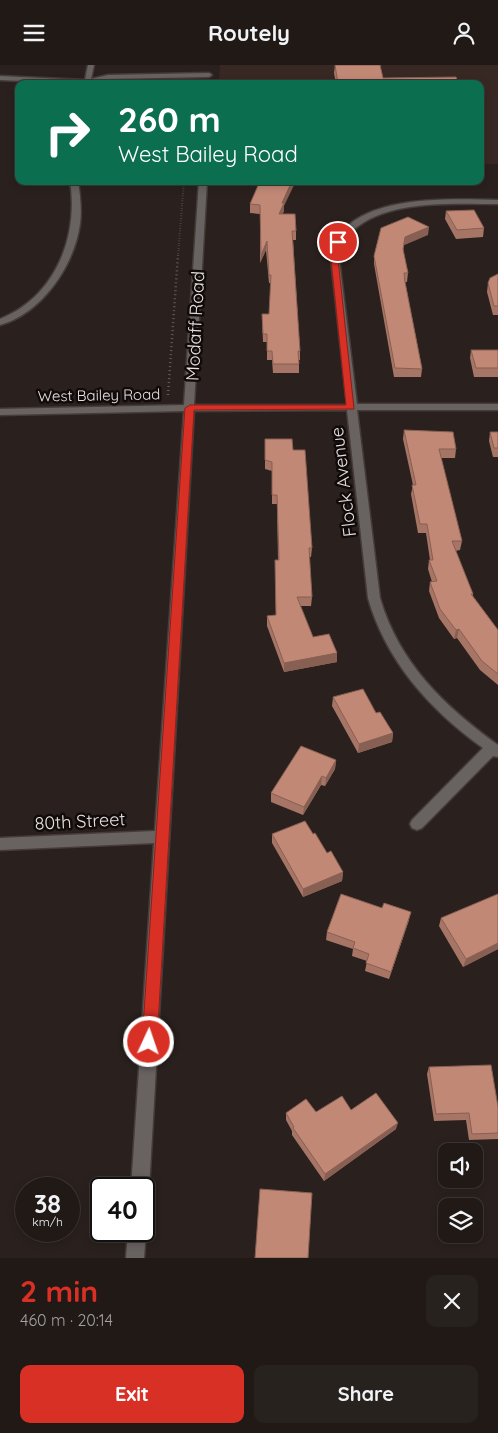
<!DOCTYPE html>
<html lang="en">
<head>
<meta charset="utf-8">
<style>
	body { margin:0; font-family:Quicksand,sans-serif; background:#28221f; color:#f1f3f6; height:100vh; display:flex; flex-direction:column; font-size:19px; white-space:nowrap }
	* { box-sizing:border-box; margin:0 }
	p { font-size:16px; color:#a2a0a1 }
	.icon { flex:none; width:28px; height:28px; fill:none; stroke:currentColor; stroke-width:2; stroke-linecap:round; stroke-linejoin:round }
	.map { position:relative; height:1193px; overflow:hidden }
	.sheet { display:flex; flex-direction:column; background:#201916; flex:1 }
	.sheet>* { flex:none }
	.top-card { position:absolute; left:15px; top:15px; width:469px; height:105px; border-radius:10px; box-shadow:0 2px 8px #0003,0 0 0 1px #3d3835; background:#0b6e4f; color:#fff; overflow:hidden }
	.controls { position:absolute; left:438px; top:1078px; display:grid; gap:10px }
	.controls a { display:grid; place-items:center; width:45px; height:45px; border-radius:10px; background:#201916; box-shadow:0 2px 8px #0003,0 0 0 1px #3d3835; font-size:25px }
	.speed { position:absolute; left:15px; top:1112px; display:flex; gap:10px; font-size:25px; font-weight:700; text-align:center }
	.speed>* { display:grid; place-content:center; width:65px; height:65px; border-radius:50%; background:#201916; box-shadow:0 2px 8px #0003,0 0 0 1px #3d3835; line-height:1 }
	.speed small { font-size:12px; font-weight:400 }
	.speed .limit { border:2px solid #111; border-radius:8px; background:#fff; color:#111 }
	.pin { position:absolute; display:grid; place-items:center; width:42px; height:42px; color:#fff; margin:-21px; border:2px solid #fff; border-radius:50%; box-shadow:0 1px 5px #0007 }
	.me { position:absolute; width:55px; margin:-28px; rotate:3deg; stroke-linejoin:round; filter:drop-shadow(0 0 4px #0008) }
	.turn { display:flex; align-items:center; gap:18px; height:105px; padding:0 20px; font-size:22px }
	.turn .icon { width:65px; height:65px; stroke-width:2.5 }
	.turn b { display:block; font-size:35px; line-height:42px }
	.round { display:grid; place-items:center; flex:none; width:52px; height:52px; border-radius:10px; background:#28221f }
	.overview { display:flex; align-items:center; justify-content:space-between; height:85px; padding:0 20px }
	h1 { font-size:30px; font-weight:700; line-height:38px; color:#d93025 }
	.action { display:flex; gap:10px; margin-top:auto; padding:10px 20px }
	.action a { flex:1; height:58px; border-radius:10px; background:#d93025; color:#fff; font-size:20px; font-weight:700; line-height:58px; text-align:center }
	.action a+a { background:#28221f; color:#f1f3f6 }
	header { display:flex; justify-content:space-between; align-items:center; height:65px; padding:0 20px; background:#201916; font-size:22px; font-weight:700 }
	.map>svg:first-child { display:block }
	.built { fill:#382823 }
	.green { fill:#492216 }
	.lines { fill:none; stroke-linecap:round; stroke-linejoin:round }
	.minor-casing { stroke:#453c39; stroke-width:3 }
	.path-far1 { stroke:#655c5a; stroke-width:2; stroke-dasharray:0.5 2; stroke-linecap:butt }
	.path { stroke:#655c5a; stroke-width:2.5; stroke-dasharray:1 3; stroke-linecap:butt }
	.minor { fill:#686261; fill-rule:evenodd }
	.wall { fill:#a77565 }
	.shaded-wall { fill:#885f53 }
	.building { fill:#c28876; stroke:#885f53 }
	.route { fill:#d93025; stroke:#8d1f18 }
	.labels { text-anchor:middle; dominant-baseline:central; stroke-width:5; stroke-linejoin:round; paint-order:stroke }
	.far-street-label { font-size:15px; fill:#e8e1df; stroke:#100b0a }
	.street-label { font-size:18px; fill:#e8e1df; stroke:#100b0a }
</style>
</head>
<body>
<header><svg class="icon" aria-label="menu" viewBox="0 0 24 24"><path d="M4 6h16M4 12h16M4 18h16"/></svg>Routely<svg class="icon" aria-label="person" viewBox="0 0 24 24"><circle cx="12" cy="8" r="4"/><path d="M4 21q1-7 8-7t8 7"/></svg></header>
<div class="map">
<svg width="498" height="1193" viewBox="0 0 498 1193">
	<rect width="100%" height="100%" fill="#2a211e"/>
	<path class="built" d="M220,0H498V99H480V19H219Z"/>
	<path class="green" d="M183,12L189,14L183,17L105,18L101,16L106,14Z"/>
	<g class="lines">
		<defs>
			<path id="minor" d="M88,0H94L91,14L108,10L209,8L212,10L209,12L108,14L90,19L0,15V11L85,15Z
				M70,116H78C80,130 82,144 80,159C74,201 42,248 0,260V254C55,232 79,172 70,116Z
				M199,116H207L194,340H347L331,194C333,187 334,178 338,172C366,129 453,134 498,135V139C453,139 378,133 347,172C342,178 341,187 339,194L357,339H498V345H357L380,533C399,598 444,641 498,680V692L493,691L422,763L417,765L412,763L410,759L412,755L483,683C430,645 386,596 368,533L347,345L194,346L149,1124L144,1131V1124H131L154,778L0,785V773L155,766L184,346L0,350V344L184,340Z
				M144,1160L146,1166L144,1193H126L128,1166H144Z"/>
		</defs>
		<use href="#minor" class="minor-casing"/>
		<path class="path-far1" d="M178,191L184,116"/>
		<path class="path" d="M168,330L178,190"/>
		<use href="#minor" class="minor"/>
	</g>
	<path class="wall" d="M335,0H380L383,13L459,19H336L334,8Z
		M250,139L284,141V146L282,149L296,166V175H293L300,286V295H299V308H273L272,295H267V277H263L262,249H269L271,218H269L266,185L260,198V149L250,148Z
		M446,146L484,163L483,172L456,174L445,154Z
		M428,170L404,180L403,186L408,208L407,217H405L422,304L421,312H394L374,199V191Z
		M498,209V250H493L487,227L488,218Z
		M471,285H498V312H474L470,293Z
		M404,365L456,384L455,393H441L462,476L460,485L455,486L473,529V531L498,565V620L480,605L457,573L454,574L439,553L429,526L430,517H432L428,504L429,495H430L426,468H418L411,429L413,420L403,374Z
		M490,367H498V392H493L489,376Z
		M265,374L293,385L312,483L311,492H309L312,532L311,541H300L313,572L337,597L284,607L267,561V551L276,550L275,495H278L277,439H272V406L265,404Z
		M333,632L376,648L393,668L392,677L358,688L332,641Z
		M336,695L335,704L325,721L321,720L303,750L271,737V728Z
		M272,769H313L327,788L343,807L342,816L303,832L272,778Z
		M498,829V884L463,902L439,861L441,853Z
		M409,855L389,914L365,906L367,896L352,891L353,884L326,875L327,867Z
		M429,1002L498,1042V1074L469,1075L466,1055L434,1056L427,1009Z
		M351,1045L396,1064L324,1116L292,1070V1066L286,1055V1048Z"/>
	<path class="shaded-wall" d="M292,116H296L284,141V146L279,157V149L282,138Z
		M429,162L428,170L404,180L402,192L405,172Z
		M267,176L266,185L260,198L261,190Z
		M459,564L457,573L454,574L456,565Z
		M337,588V597L284,607V598Z
		M393,668L392,677L358,688L359,679Z
		M336,695L335,704L325,721L326,713Z
		M322,711L321,720L303,750L304,742Z
		M343,807L342,816L303,832V824Z
		M411,847L409,855L389,914L391,907Z
		M498,878V884L463,902L466,894Z
		M398,1058L396,1064L324,1116L325,1109Z"/>
	<path class="building" d="M335,0H380L383,13L456,12L459,19H338Z
		M260,116H292L282,138H284L279,149H295L296,166H292L300,286H298L299,299H273L272,286H267V269H263L262,249H269L271,210H269L267,176L261,190L260,140L250,139Z
		M474,145L484,163L457,165L446,146Z
		M408,152L429,162L405,172L403,184L408,208H404L405,217L422,304L395,303L374,191L381,163Z
		M498,209V241H494L488,218L490,213Z
		M471,285H498V303H476Z
		M404,365L453,367L456,384H439L462,476H452L473,529H471L498,565V609L482,596L459,564L456,565L440,544L430,517L437,516L429,495H433L427,459H420L412,420H416Z
		M490,367H498V383H494Z
		M265,374H292L293,385H305L312,483H309L312,532H297L313,572L329,569L337,588L284,598L267,551L276,550L275,495H279L277,430H272V397L265,395Z
		M363,624L376,648L380,647L393,668L359,679L333,632Z
		M301,681L336,695L326,713L322,711L304,742L271,728Z
		M305,756L313,769L315,768L327,788L331,786L343,807L303,824L272,769Z
		M341,829L382,843L384,838L411,847L391,907L366,898L369,889L353,883L355,877L327,867Z
		M498,829V878L466,894L441,853Z
		M491,1000L498,1042V1068L472,1069L469,1048L436,1049L429,1002Z
		M376,1028L398,1058L325,1109L293,1063L294,1062L286,1048L306,1034L316,1047L342,1031L351,1045Z
		M260,1124L312,1128L308,1193H255Z"/>
	<path class="route" d="M338,175L342,177L338,194L354,344L194,345L157,977L154,983L149,985L144,983L142,977L185,343L190,340H346L331,194L335,177Z"/>
	<g class="labels">
		<g class="far-street-label">
			<text transform="translate(99 330) rotate(-1)">West Bailey Road</text>
		</g>
		<g class="street-label">
			<text transform="translate(195 261) rotate(-87)">Modaff Road</text>
			<text transform="translate(343 417) rotate(-97)">Flock Avenue</text>
			<text transform="translate(80 756) rotate(-3)">80th Street</text>
		</g>
	</g>
</svg>
<div class="controls">
<a><svg class="icon" aria-label="sound" viewBox="0 0 24 24"><path d="M4 9h4l5-4v14l-5-4H4zM17 9q2 3 0 6"/></svg></a>
<a><svg class="icon" aria-label="layers" viewBox="0 0 24 24"><path d="M12 4l9 5-9 5-9-5zM3 14l9 5 9-5"/></svg></a>
</div>
<div class="speed"><div>38<small>km/h</small></div><div class="limit">40</div></div>
<div class="pin" style="left:338px;top:177px;background:#d93025"><svg class="icon" aria-label="arrive" viewBox="0 0 24 24"><path d="M6 21V4h12l-3 4 3 4H6"/></svg></div>
<svg class="me" style="left:149px;top:977px" viewBox="-20 -20 40 40"><circle r="17" fill="#d93025" stroke="#fff" stroke-width="3"/><path d="M0-11L8 9 0 5-8 9z" fill="#fff"/></svg>
<div class="top-card">
<div class="turn"><svg class="icon" aria-label="right" viewBox="0 0 24 24"><path d="M7 20v-9h11M14 6l5 5-5 5"/></svg><div><b>260 m</b>West Bailey Road</div></div>
</div>
</div>
<section class="sheet">
<div class="overview"><div><h1>2 min</h1><p>460 m · 20:14</p></div><a class="round"><svg class="icon" aria-label="close" viewBox="0 0 24 24"><path d="M6 6l12 12M18 6L6 18"/></svg></a></div>
<div class="action"><a>Exit</a><a>Share</a></div>
</section>
</body>
</html>
